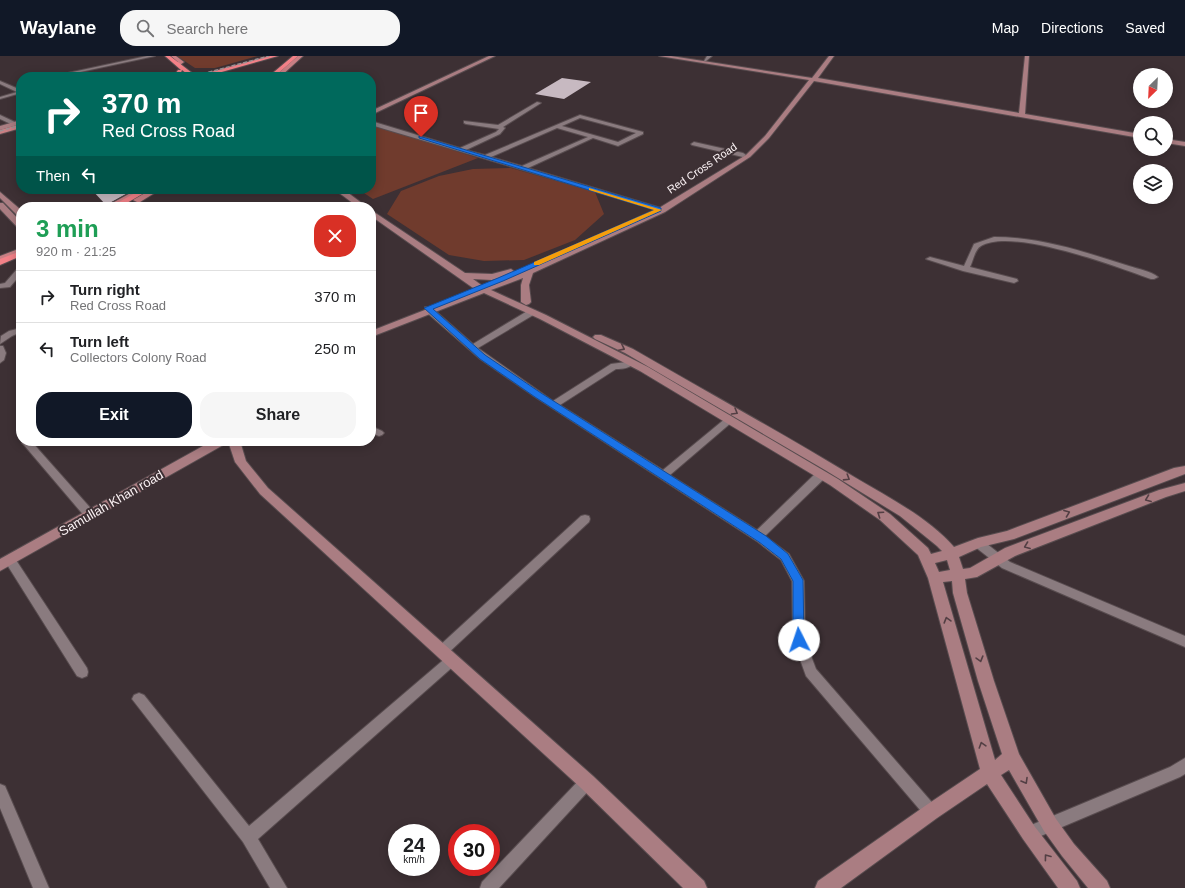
<!DOCTYPE html>
<html lang="en">
<head>
<meta charset="utf-8">
<style>
	body { margin:0; font-family:Helvetica,sans-serif; background:#f6f6f6; color:#202124; height:100vh; display:flex; flex-direction:column; font-size:15px; white-space:nowrap }
	* { box-sizing:border-box; margin:0 }
	p { font-size:13px; color:#757577 }
	.icon { flex:none; width:22px; height:22px; fill:none; stroke:currentColor; stroke-width:2; stroke-linecap:round; stroke-linejoin:round }
	.map { position:relative; flex:1; overflow:hidden }
	.sheet { position:absolute; left:16px; top:146px; width:360px; height:244px; display:flex; flex-direction:column; background:#fff; border-radius:16px; box-shadow:0 2px 10px #0003 }
	.sheet>* { flex:none }
	.top-card { position:absolute; left:16px; top:16px; width:360px; height:122px; border-radius:16px; box-shadow:0 2px 10px #0003; background:#00695c; color:#fff; overflow:hidden }
	.needle { width:26px; rotate:204deg }
	.controls { position:absolute; left:1133px; top:12px; display:grid; gap:8px }
	.controls a { display:grid; place-items:center; width:40px; height:40px; border-radius:50%; background:#fff; box-shadow:0 2px 10px #0003; font-size:20px }
	.speed { position:absolute; left:388px; top:768px; display:flex; gap:8px; font-size:20px; font-weight:700; text-align:center }
	.speed>* { display:grid; place-content:center; width:52px; height:52px; border-radius:50%; background:#fff; box-shadow:0 2px 10px #0003; line-height:1 }
	.speed small { font-size:10px; font-weight:400 }
	.speed .limit { border:6px solid #d22; background:#fff; color:#111 }
	.pin { position:absolute; display:grid; place-items:center; width:34px; height:34px; color:#fff; margin:-41px -17px; border-radius:50% 50% 50% 0; rotate:-45deg; box-shadow:0 0 4px #0007 }
	.pin .icon { rotate:45deg }
	.me { position:absolute; width:44px; margin:-22px; rotate:356deg; stroke-linejoin:round; filter:drop-shadow(0 0 3px #0008) }
	.turn { display:flex; align-items:center; gap:14px; height:84px; padding:0 20px; font-size:18px }
	.turn .icon { width:52px; height:52px; stroke-width:2.5 }
	.turn b { display:block; font-size:28px; line-height:34px }
	.then { display:flex; align-items:center; height:38px; padding:0 20px; background:#0003; gap:8px; font-size:15px }
	.round { display:grid; place-items:center; flex:none; width:42px; height:42px; border-radius:16px; background:#f6f6f6 }
	.head { display:flex; align-items:center; justify-content:space-between; height:68px; padding:0 20px }
	h1 { font-size:24px; font-weight:600; line-height:30px; color:#1e9e55 }
	.action { display:flex; gap:8px; margin-top:auto; padding:8px 20px }
	.action a { flex:1; height:46px; border-radius:16px; background:#111827; color:#fff; font-size:16px; font-weight:600; line-height:46px; text-align:center }
	.action a+a { background:#f6f6f6; color:#202124 }
	ul { padding:0; list-style:none }
	li { display:flex; align-items:center; gap:12px; height:52px; padding:0 20px; border-top:1px solid #e0e0e0 }
	li div { flex:1 }
	li b { display:block; font-size:15px }
	li em { font-style:normal }
	header { display:flex; align-items:center; gap:24px; box-sizing:border-box; height:56px; padding:0 20px; background:#111827; color:#fff }
	header strong { font-size:19px }
	nav { display:flex; gap:22px; margin-inline-start:auto; font-size:14px }
	.search { width:280px; height:36px; background:#f6f6f6; display:flex; align-items:center; gap:10px; box-sizing:border-box; padding:0 14px; border-radius:16px; color:#757577; font-size:15px }
	.map>svg:first-child { display:block }
	.green { fill:#703b2d }
	.building { fill:#c7b9c1 }
	.lines { fill:none; stroke-linecap:round; stroke-linejoin:round }
	.street-casing { stroke:#584c4f; stroke-width:2 }
	.secondary-casing { stroke:#584c4f; stroke-width:2 }
	.primary-casing { stroke:#584c4f; stroke-width:2 }
	.highway-casing { stroke:#584c4f; stroke-width:2 }
	.street { fill:#8a7b7f; fill-rule:evenodd }
	.secondary { fill:#aa7d82; fill-rule:evenodd }
	.primary { fill:#c97f84; fill-rule:evenodd }
	.highway { fill:#f38188; fill-rule:evenodd }
	.rail { stroke:#9c9194; stroke-width:1.5; stroke-dasharray:4 2; stroke-linecap:butt }
	.oneway { stroke:#533f44 }
	.route { fill:#1a73e8; stroke:#114b97 }
	.slow { fill:#f59e0b }
	.labels { text-anchor:middle; dominant-baseline:central; stroke-width:4; stroke-linejoin:round; paint-order:stroke }
	.far-street-label { font-size:11px; fill:#fbf2f4; stroke:#3d3034 }
	.street-label { font-size:13px; fill:#fbf2f4; stroke:#3d3034 }
</style>
</head>
<body>
<header>
<strong>Waylane</strong>
<div class="search"><svg class="icon" aria-label="search" viewBox="0 0 24 24"><circle cx="10" cy="10" r="6"/><path d="M15 15l6 6"/></svg>Search here</div>
<nav><a>Map</a><a>Directions</a><a>Saved</a></nav>
</header>
<div class="map">
<svg width="1185" height="832" viewBox="0 0 1185 832">
	<rect width="100%" height="100%" fill="#3d3034"/>
	<path class="green" d="M177,0H258L215,12H195Z
		M371,71H379L478,102L373,143L358,133H371Z
		M511,112L595,136L604,158L575,184L524,204L484,205L449,199L387,158L401,135L439,120L473,113Z"/>
	<path class="building" d="M562,22L591,26L564,43L535,38Z
		M91,133H135L106,149Z"/>
	<g class="lines">
		<defs>
			<path id="street" d="M147,0H155L57,21H49Z
				M707,0H712L706,5H704Z
				M0,25L21,34V37L0,43V41L17,36L0,28Z
				M537,46L541,47L503,71L505,72L500,78L466,94L485,99L580,59L643,76V78L618,90L593,82L528,112L661,152V154H657L371,69V65L460,92L496,76L499,73L466,68L464,67V65L498,69ZM580,62L636,77L618,86L562,70ZM557,72L588,81L522,110L491,101Z
				M0,59L17,67L18,68L13,69L0,63Z
				M694,86L743,97L746,99L743,101L692,89L691,88Z
				M994,181C1040,181 1085,196 1129,210C1138,213 1151,215 1158,221L1154,223H1151C1117,211 1012,171 981,190C975,193 973,205 970,211L1017,223L1018,225L1014,227L963,215L926,203L930,201L964,210L974,188Z
				M18,212H21V218L10,231L0,232V228L5,227Z
				M425,251H431L473,288L529,254H535V258L478,292L553,345L611,308L634,305L635,307C630,312 623,313 616,313L560,349L663,414L726,362H732L734,364L732,366L670,419L757,474L817,416H825L826,419L825,422L765,480L789,498L804,525L805,584L816,613L936,751L938,756L936,761L931,763L926,761L806,620L793,584L792,525L781,504L758,486L535,341L480,303L425,255Z
				M21,272V276L12,280L0,288L1,280L9,275Z
				M0,290H3L6,297L4,304L0,307Z
				M371,370L382,375L384,377L382,379L379,380L371,377Z
				M23,385H31L94,456L95,459L94,462H86L24,389L22,387Z
				M585,459L589,460L590,463L589,466L446,599L442,601L438,599L436,595L438,591L581,460Z
				M978,483L982,484L1010,506L1185,580V591L1002,512L974,490L973,487L974,484Z
				M10,500L14,501L87,612L88,616L87,620L82,622L77,620L6,507L4,504L6,501Z
				M452,598L456,600L458,604L456,608L258,783L287,832H270L243,786L132,643L134,639L139,637L144,639L249,770L448,600Z
				M1185,702V718L1180,721L1029,785L1024,782L1021,777L1024,772L1170,711Z
				M587,719L592,721L594,726L592,731L499,832H480L482,826L582,721Z
				M0,728L5,730L49,832H33L0,752Z"/>
			<path id="secondary" d="M489,0H495L371,59V55Z
				M659,0H671L812,22L829,0H834L818,22L1019,57L1025,0H1029L1025,58L1140,78V82L814,25L769,82L750,101L665,156L533,217L529,229L531,246L529,248L526,249L521,246V229L523,222L491,234L546,259L648,311L838,423L890,458L928,492L931,498L942,495L937,490L900,460L825,414L625,297L595,283L593,281L595,279H601L633,293C707,336 782,377 856,422C888,441 929,462 954,491L978,482L1007,475L1174,412L1185,410V418L1014,483L981,491L959,501L963,513L970,512L1005,492L1159,434L1185,427V435L1166,441L1015,500L977,521L965,523L967,537L994,625L1019,698L1056,763L1074,788L1107,825L1110,832H1088L1062,800L1044,775L1009,714L1001,719L1035,771L1077,825L1080,832H1058L1023,783L987,728L937,762L841,832H815L818,825L925,750L980,713L928,522L918,499L880,464L830,429L640,315L540,263L484,237L371,281V275L476,234L371,160V154L465,217L492,218L511,213L515,216L514,218L492,224L473,223L484,231L516,218L659,152L746,99L765,80L809,24ZM947,504L950,514L939,516L935,507ZM952,525L953,537L978,625L1002,698L995,704L943,526Z
				M21,64V68L0,74V70Z
				M1166,83L1185,86V90L1166,87Z
				M334,133H343L367,151H358Z
				M0,136L21,154V160H18L0,142Z
				M0,147H3L21,166V172H18L0,153Z
				M212,385H227L225,388L0,515V503Z
				M228,385H240L246,405L268,432L593,720L704,825L707,832H683L581,732L260,438L235,406Z"/>
			<path id="primary" d="M171,0H176L184,6L180,9H176L178,6Z
				M298,0H303L280,21H274Z
				M21,68V72L0,78V74Z
				M138,133H147L115,151H105Z
				M152,133H161L140,146H137L133,144Z
				M21,192V197L0,206V200Z"/>
			<path id="highway" d="M165,0H170L196,20L270,0H278L204,21H191L182,14L179,21H173L178,14H181Z
				M293,0H298L274,21H268Z
				M142,133H151L120,151H110Z
				M21,195V200L0,209V203Z"/>
		</defs>
		<use href="#street" class="street-casing"/>
		<use href="#secondary" class="secondary-casing"/>
		<use href="#primary" class="primary-casing"/>
		<use href="#highway" class="highway-casing"/>
		<use href="#street" class="street"/>
		<use href="#secondary" class="secondary"/>
		<use href="#primary" class="primary"/>
		<use href="#highway" class="highway"/>
		<path class="rail" d="M191,21L269,0
			M0,75L21,69"/>
	</g>
	<defs><path id="oneway-chevron" d="M-2-3.5L2.5 0L-2 3.5" fill="none" stroke-width="1.6" stroke-linecap="round" stroke-linejoin="round"/></defs>
	<g class="oneway">
		<use href="#oneway-chevron" transform="translate(622 292) rotate(26)"/>
		<use href="#oneway-chevron" transform="translate(735 356) rotate(30)"/>
		<use href="#oneway-chevron" transform="translate(847 422) rotate(32)"/>
		<use href="#oneway-chevron" transform="translate(1148 443) rotate(159)"/>
		<use href="#oneway-chevron" transform="translate(1067 457) rotate(-21)"/>
		<use href="#oneway-chevron" transform="translate(880 458) rotate(-146)"/>
		<use href="#oneway-chevron" transform="translate(1027 490) rotate(159)"/>
		<use href="#oneway-chevron" transform="translate(947 564) rotate(-106)"/>
		<use href="#oneway-chevron" transform="translate(980 603) rotate(74)"/>
		<use href="#oneway-chevron" transform="translate(982 689) rotate(-107)"/>
		<use href="#oneway-chevron" transform="translate(1025 725) rotate(60)"/>
		<use href="#oneway-chevron" transform="translate(1047 801) rotate(-127)"/>
	</g>
	<path class="route" d="M419,80L661,152V155L503,225L433,253L485,299L541,337L766,480L788,498L803,524L804,584L803,588L799,589L795,588L793,584V525L781,503L759,486L535,341L480,303L424,252L498,222L654,154L419,82Z"/>
	<path class="slow" d="M589,132L662,154L539,209H534V206L654,154L589,134Z"/>
	<g class="labels">
		<g class="far-street-label">
			<text transform="translate(702 112) rotate(-34)">Red Cross Road</text>
		</g>
		<g class="street-label">
			<text transform="translate(111 447) rotate(-30)">Samullah Khan road</text>
		</g>
	</g>
</svg>
<div class="controls">
<a><svg class="needle" viewBox="-14 -14 28 28"><path d="M0-13l5 13h-10z" fill="#e53935"/><path d="M0 13l5-13h-10z" fill="#757577"/></svg></a>
<a><svg class="icon" aria-label="search" viewBox="0 0 24 24"><circle cx="10" cy="10" r="6"/><path d="M15 15l6 6"/></svg></a>
<a><svg class="icon" aria-label="layers" viewBox="0 0 24 24"><path d="M12 4l9 5-9 5-9-5zM3 14l9 5 9-5"/></svg></a>
</div>
<div class="speed"><div>24<small>km/h</small></div><div class="limit">30</div></div>
<div class="pin" style="left:421px;top:81px;background:#d93025"><svg class="icon" aria-label="arrive" viewBox="0 0 24 24"><path d="M6 21V4h12l-3 4 3 4H6"/></svg></div>
<svg class="me" style="left:799px;top:584px" viewBox="-20 -20 40 40"><circle r="19" fill="#fff"/><path d="M0-13L10 11 0 6-10 11z" fill="#1a73e8"/></svg>
<div class="top-card">
<div class="turn"><svg class="icon" aria-label="right" viewBox="0 0 24 24"><path d="M7 20v-9h11M14 6l5 5-5 5"/></svg><div><b>370 m</b>Red Cross Road</div></div>
<div class="then">Then<svg class="icon" aria-label="left" viewBox="0 0 24 24"><path d="M17 20v-9H6M10 6l-5 5 5 5"/></svg></div>
</div>
<section class="sheet">
<div class="head"><div><h1>3 min</h1><p>920 m · 21:25</p></div><a class="round" style="background:#d93025;color:#fff"><svg class="icon" aria-label="close" viewBox="0 0 24 24"><path d="M6 6l12 12M18 6L6 18"/></svg></a></div>
<ul>
<li><svg class="icon" aria-label="right" viewBox="0 0 24 24"><path d="M7 20v-9h11M14 6l5 5-5 5"/></svg><div><b>Turn right</b><p>Red Cross Road</p></div><em>370 m</em></li>
<li><svg class="icon" aria-label="left" viewBox="0 0 24 24"><path d="M17 20v-9H6M10 6l-5 5 5 5"/></svg><div><b>Turn left</b><p>Collectors Colony Road</p></div><em>250 m</em></li>
</ul>
<div class="action"><a>Exit</a><a>Share</a></div>
</section>
</div>
</body>
</html>
